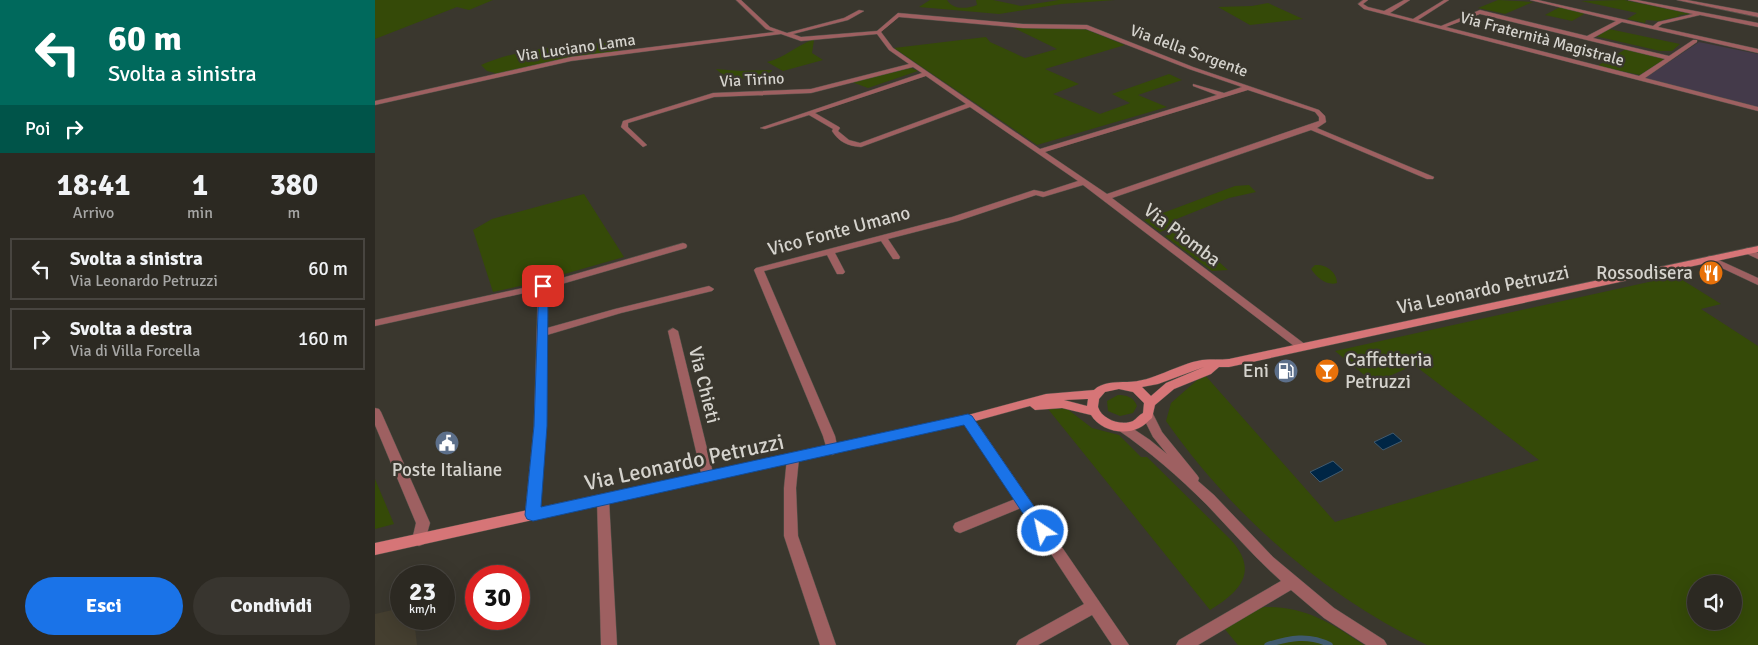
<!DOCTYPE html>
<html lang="it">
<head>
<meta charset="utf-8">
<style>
	body { margin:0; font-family:Signika,sans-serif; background:#38352f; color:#f1f3f6; height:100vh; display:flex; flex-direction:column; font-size:19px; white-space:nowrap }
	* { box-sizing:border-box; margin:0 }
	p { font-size:16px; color:#a6a6a5 }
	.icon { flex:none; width:28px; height:28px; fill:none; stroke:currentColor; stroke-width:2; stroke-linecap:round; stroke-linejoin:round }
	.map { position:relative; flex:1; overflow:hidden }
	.drawer { display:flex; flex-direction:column; background:#2c2922; width:375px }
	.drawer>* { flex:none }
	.guide { background:#00695c; color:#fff; overflow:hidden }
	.fabs { position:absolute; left:1312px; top:575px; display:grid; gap:10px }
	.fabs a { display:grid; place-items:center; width:55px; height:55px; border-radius:50%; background:#2c2922; box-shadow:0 5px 20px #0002,0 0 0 1px #484540; font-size:25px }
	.speed { position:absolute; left:15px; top:565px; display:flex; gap:10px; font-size:25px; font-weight:700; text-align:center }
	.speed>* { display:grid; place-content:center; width:65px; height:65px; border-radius:50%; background:#2c2922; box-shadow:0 5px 20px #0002,0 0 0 1px #484540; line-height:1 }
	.speed small { font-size:12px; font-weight:400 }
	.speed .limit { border:8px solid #d22; background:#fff; color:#111 }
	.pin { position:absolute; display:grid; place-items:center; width:42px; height:42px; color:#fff; margin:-21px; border-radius:10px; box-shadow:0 2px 8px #0006 }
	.me { position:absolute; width:55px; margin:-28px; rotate:326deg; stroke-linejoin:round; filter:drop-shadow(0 0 4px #0008) }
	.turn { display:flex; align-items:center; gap:18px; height:105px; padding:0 25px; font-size:22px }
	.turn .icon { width:65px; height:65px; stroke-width:2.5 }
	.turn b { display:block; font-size:35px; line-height:42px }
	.then { display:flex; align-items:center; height:48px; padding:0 25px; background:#0003; gap:10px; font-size:19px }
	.eta { display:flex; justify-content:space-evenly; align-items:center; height:85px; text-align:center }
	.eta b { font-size:30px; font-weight:700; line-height:35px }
	.action { display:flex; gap:10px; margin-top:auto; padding:10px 25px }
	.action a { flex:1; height:58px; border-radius:30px; background:#1a73e8; color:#fff; font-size:20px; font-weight:700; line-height:58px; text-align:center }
	.action a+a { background:#38352f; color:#f1f3f6 }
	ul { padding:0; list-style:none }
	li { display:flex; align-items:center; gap:15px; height:62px; margin:0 10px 8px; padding:0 15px; border:2px solid #484540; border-radius:0px }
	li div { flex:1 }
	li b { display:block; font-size:19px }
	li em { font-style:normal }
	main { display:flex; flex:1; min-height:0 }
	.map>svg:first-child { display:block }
	.commercial { fill:#443a4a }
	.built { fill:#453f30 }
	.green { fill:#354a08; fill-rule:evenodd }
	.water { fill:#002645; stroke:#405a6e }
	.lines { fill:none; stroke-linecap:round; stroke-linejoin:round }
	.stream { stroke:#405a6e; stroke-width:5.5 }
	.street-casing { stroke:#56534b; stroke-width:1 }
	.secondary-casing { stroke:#56534b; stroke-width:1 }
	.street { fill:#9e6061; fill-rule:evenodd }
	.secondary { fill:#d67577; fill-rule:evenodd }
	.route { fill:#1a73e8; stroke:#114b97 }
	.labels { text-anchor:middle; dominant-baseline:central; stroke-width:5; stroke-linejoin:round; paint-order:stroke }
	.far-street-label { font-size:16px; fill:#d5d3cd; stroke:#3a372e }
	.street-label { font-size:19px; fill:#d5d3cd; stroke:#3a372e }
	.poi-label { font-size:19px; fill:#d5d3cd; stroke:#3a372e; text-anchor:end }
	.near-street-label { font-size:22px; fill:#d5d3cd; stroke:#3a372e }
</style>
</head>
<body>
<main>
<section class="drawer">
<div class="guide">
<div class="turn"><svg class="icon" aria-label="left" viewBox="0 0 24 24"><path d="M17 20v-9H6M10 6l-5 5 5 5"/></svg><div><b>60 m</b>Svolta a sinistra</div></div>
<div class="then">Poi<svg class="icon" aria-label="right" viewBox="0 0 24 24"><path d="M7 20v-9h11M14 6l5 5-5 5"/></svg></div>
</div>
<div class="eta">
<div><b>18:41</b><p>Arrivo</p></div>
<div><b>1</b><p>min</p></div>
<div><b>380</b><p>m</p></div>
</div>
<ul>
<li><svg class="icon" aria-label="left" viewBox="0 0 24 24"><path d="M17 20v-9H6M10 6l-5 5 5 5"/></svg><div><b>Svolta a sinistra</b><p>Via Leonardo Petruzzi</p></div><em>60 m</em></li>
<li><svg class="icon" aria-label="right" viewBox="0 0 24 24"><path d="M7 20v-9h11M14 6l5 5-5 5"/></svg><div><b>Svolta a destra</b><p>Via di Villa Forcella</p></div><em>160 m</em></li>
</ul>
<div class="action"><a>Esci</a><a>Condividi</a></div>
</section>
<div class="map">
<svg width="1383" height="645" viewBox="0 0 1383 645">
	<rect width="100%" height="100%" fill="#3a372e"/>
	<path class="commercial" d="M1324,42L1383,54V111L1267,80Z"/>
	<path class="built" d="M26,608V619H39L42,645H0V614Z"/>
	<path class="green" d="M0,0H118L94,10L82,7L0,39Z
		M555,0H572C578,10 592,9 602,5L601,0H618L646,6L684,0H740L686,4L624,14L544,7Z
		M1123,0L1158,2L1130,14L1103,8Z
		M1249,0L1317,14L1302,15L1306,16L1284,21L1271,20L1270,23L1252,19L1262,13L1206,1Z
		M893,3L928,19L875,25L843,7L877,6Z
		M1185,7L1211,13L1197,21L1170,15Z
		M635,26L710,29L750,45L670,69L704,84L678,94L725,114L755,103L737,94L794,74L807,80L763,95L792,107L662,145L519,48L611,37L615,42L650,58L682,49Z
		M1234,29L1305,44L1297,51H1285L1220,36Z
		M437,40H439L437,53L448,60L408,71L392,62C411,57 419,47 437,40Z
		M233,43L243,46V52L118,76L120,73L112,71L106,65C146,48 190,45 233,43Z
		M1251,49L1287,58L1289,60L1265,75L1222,66Z
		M536,68L543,71L493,88L474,81Z
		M341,69L365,71L397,70L396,72C379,78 356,84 341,69Z
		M874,185L881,192L854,198L799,220L826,246L828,249L823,253L835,263L843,261L853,270L837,271L790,236L795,234L790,230L785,232L769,220L860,186Z
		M209,194L249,257L158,283L118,292L98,230L117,219Z
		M940,265C951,264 962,272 962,283C952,286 942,278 936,269Z
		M1301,276L1346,304L1326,309L1383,346V645H1052C948,595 857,515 791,421L796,403L829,374L960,522L1164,460L1039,365L999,383L960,351ZM1321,584H1359V621H1321Z
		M743,395C751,395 759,397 762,406L758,413L745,416L733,411L732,401Z
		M691,408L717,428L744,435L766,457H772L855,539C885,571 865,592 835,610L673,409Z
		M0,479L19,524L0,529Z
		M889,607C930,606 956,623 989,645H863L848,627L873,613Z"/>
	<path class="water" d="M1018,433L1027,441L1008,450L999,442Z
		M958,461L968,470L945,482L935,472Z"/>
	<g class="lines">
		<path class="stream" d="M892,645C914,638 934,634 955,645"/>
		<defs>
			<path id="street" d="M361,0H366L395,27L412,33L469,18L484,10L489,11L473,20L418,34L426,37L502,31L523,13L648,24L712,25L818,67L944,110L950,116L951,122L942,128L1059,177L1058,179H1052L936,130L737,198L931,345L932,347L927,350L923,349L708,185L668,197L661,195L583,221L513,239L525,257L524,259H518L506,241L460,253L470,272L468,274H462L452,255L389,271L460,436L463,450L461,453L457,455L453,453L448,436L379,270L381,268L577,217L659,190L669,192L703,181L595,107L486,147C473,146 464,142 457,131L458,129L434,115L390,129L385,128L547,73L538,67L436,93L339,97L253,123V127L272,145L268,147L246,127L248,121L338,93L436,89L534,64L514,50L502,34L426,41L406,34L196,61L0,105V101L196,57L400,32L391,29ZM524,17L648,28L711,29L814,69L867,87L849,93L818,84V86L842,95L665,149L518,48L506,32ZM551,76L591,104L485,143L474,140L463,131L465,128L464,127L440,113ZM873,90L940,112L944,117V121L732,194L670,152Z
				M988,0H993L988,4L993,7L1009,11L1029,0H1035L1015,13L1038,19L1069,0H1074L1043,20L1066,26L1105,10L1212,36L1241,21L1155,0H1163L1278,26L1283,22L1318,14L1253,0H1262L1383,23V27L1325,15L1287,24L1283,27L1383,49V53L1247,22L1218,38L1294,56L1318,40H1322V42L1270,78L1383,107V111L989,9L983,4ZM1105,14L1290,59L1264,76L1071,27Z
				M1302,0H1312L1383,13V17Z
				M308,243L311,244L312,246L311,248L173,288L172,328L240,309L334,286L339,289L337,291L246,313L172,335L171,426L164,515L162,519L157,520L152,519L150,515L159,426L163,290L0,326V320L166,284Z
				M1373,248L1383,253V259L1370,253L1369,251L1370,249Z
				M1335,256L1383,278V285L1332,261L1331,259L1332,257Z
				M298,328L303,331L339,477L337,480L333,482L329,480L327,477L293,331Z
				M0,408L4,409L6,412L55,523L49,544L44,546L39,544L37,540L41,523L0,425Z
				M773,411L777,412L787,432L822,475L824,478L823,481L839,495L898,557L959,608L1009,640L1012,645H991L949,618L916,590L823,645H801L804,640L906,581C879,557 856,530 831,504C804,477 774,451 743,430L741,427L743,424L747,423L751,424L775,440L792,454L778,437L767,415L769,412Z
				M593,415L597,416L754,645H737L717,615L663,645H641L644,640L709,604L646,508L590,531L585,533L580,531L578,527L580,523L640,499L587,419L589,416Z
				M418,453L422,455L424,458L421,488L423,536L461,645H445L409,536V488L412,458L414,455Z
				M228,495L233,496L234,500L242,645H226L222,500L223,496Z"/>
			<path id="secondary" d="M1383,246V252L854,367H844L836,374L799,389L780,405L777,418C773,421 769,426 764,428C748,436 725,430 716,415L687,408L660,410L655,406L593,423L0,555V543L593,415L671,394L719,390C727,382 741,382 752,382C778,382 802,364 827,360C836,359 845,360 854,359ZM829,367L791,383L776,396L767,387L783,384ZM744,389L758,392L769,403L768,413C764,415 761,419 758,421C747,426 727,420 723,407C723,404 724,402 724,399L730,392ZM713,399L712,406L689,400Z"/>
		</defs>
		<use href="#street" class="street-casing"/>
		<use href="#secondary" class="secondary-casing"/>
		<use href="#street" class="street"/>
		<use href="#secondary" class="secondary"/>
	</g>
	<path class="route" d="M164,283H172L173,286L172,426L166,507L593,414L597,416L676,531L674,536L668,538L663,536L589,425L158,521L152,519L150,515L159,426Z"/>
	<defs>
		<symbol id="restaurant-disc" viewBox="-11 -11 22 22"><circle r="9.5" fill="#e8710a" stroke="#3a372e"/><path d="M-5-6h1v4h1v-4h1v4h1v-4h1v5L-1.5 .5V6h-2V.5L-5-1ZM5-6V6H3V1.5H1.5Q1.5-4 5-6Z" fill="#fff"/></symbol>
		<symbol id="fuel-disc" viewBox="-11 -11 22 22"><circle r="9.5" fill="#5c6f8a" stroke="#3a372e"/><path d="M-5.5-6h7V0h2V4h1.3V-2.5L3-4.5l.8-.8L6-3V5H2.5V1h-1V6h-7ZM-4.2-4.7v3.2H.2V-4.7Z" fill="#fff"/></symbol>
		<symbol id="bar-disc" viewBox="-11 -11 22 22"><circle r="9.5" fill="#e8710a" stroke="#3a372e"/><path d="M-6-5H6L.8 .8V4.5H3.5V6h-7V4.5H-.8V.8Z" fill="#fff"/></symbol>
		<symbol id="civic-disc" viewBox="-11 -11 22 22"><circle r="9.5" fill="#5c6f8a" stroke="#3a372e"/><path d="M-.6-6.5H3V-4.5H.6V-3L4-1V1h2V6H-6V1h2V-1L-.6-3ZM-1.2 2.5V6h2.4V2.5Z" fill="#fff"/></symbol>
	</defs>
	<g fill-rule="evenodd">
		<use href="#restaurant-disc" x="1322" y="259" width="28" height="28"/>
		<use href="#fuel-disc" x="897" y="357" width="28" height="28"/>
		<use href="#bar-disc" x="938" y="357" width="28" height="28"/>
		<use href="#civic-disc" x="58" y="429" width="28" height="28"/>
	</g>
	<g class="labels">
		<g class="far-street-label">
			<text transform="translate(1167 39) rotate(15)">Via Fraternità Magistrale</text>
			<text transform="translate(201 48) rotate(-8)">Via Luciano Lama</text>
			<text transform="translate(814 51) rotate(20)">Via della Sorgente</text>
			<text transform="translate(377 80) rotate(-3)">Via Tirino</text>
		</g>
		<g class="street-label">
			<text transform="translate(464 231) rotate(-15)">Vico Fonte Umano</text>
			<text transform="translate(807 235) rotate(37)">Via Piomba</text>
			<text transform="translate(1108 290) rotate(-12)">Via Leonardo Petruzzi</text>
			<text transform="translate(329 385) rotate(76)">Via Chieti</text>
		</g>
		<g class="poi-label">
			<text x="1318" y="273">Rossodisera</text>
			<text x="970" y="360" text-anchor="start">Caffetteria<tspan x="970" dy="22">Petruzzi</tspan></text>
			<text x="894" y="371">Eni</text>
			<text x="72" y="470" text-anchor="middle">Poste Italiane</text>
		</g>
		<g class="near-street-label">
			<text transform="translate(309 462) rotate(-12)">Via Leonardo Petruzzi</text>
		</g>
	</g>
</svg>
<div class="fabs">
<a><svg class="icon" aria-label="sound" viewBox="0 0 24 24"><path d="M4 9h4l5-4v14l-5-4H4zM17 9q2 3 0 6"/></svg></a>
</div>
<div class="speed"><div>23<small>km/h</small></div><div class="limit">30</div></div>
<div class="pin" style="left:168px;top:286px;background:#d93025"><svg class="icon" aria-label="arrive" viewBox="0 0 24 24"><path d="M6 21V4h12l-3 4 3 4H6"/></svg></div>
<svg class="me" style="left:668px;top:531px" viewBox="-20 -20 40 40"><circle r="17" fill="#1a73e8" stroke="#fff" stroke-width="3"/><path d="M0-11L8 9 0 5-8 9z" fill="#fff"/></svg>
</div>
</main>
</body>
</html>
